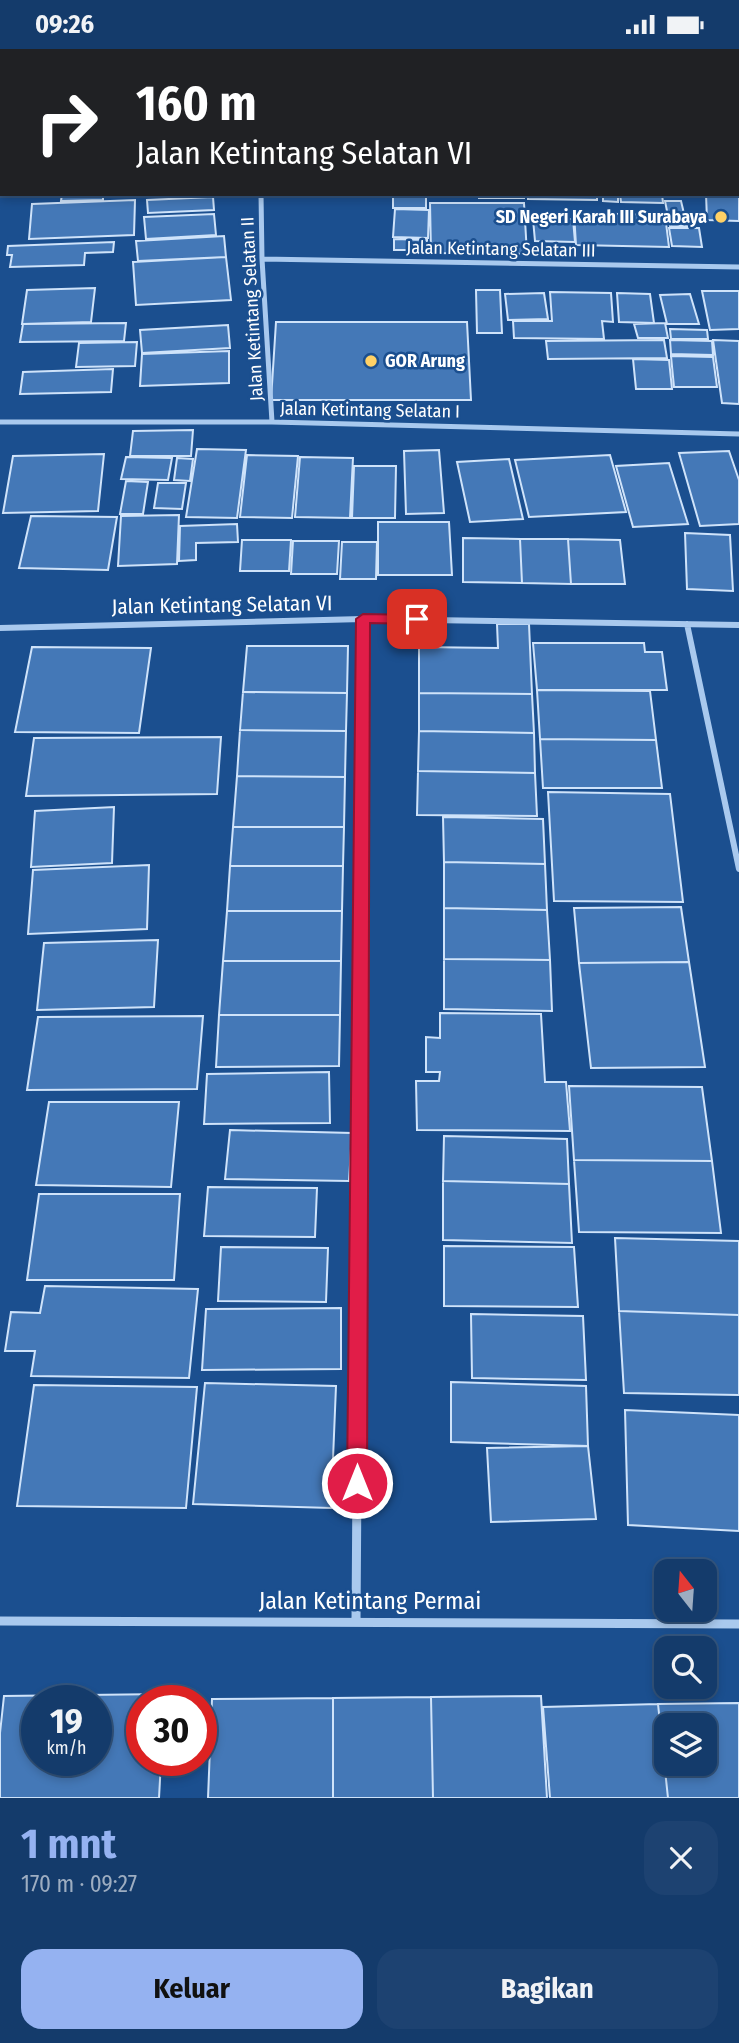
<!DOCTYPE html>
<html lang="id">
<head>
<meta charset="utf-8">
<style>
	body { margin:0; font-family:"Fira Sans Condensed",sans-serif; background:#1d4271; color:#f1f3f6; height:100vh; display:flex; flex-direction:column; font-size:26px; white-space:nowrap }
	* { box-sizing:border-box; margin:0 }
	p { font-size:23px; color:#9dadc1 }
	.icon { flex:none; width:38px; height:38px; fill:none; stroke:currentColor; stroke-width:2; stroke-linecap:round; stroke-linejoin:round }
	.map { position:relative; height:1749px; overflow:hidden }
	.details { display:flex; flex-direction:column; background:#143b6b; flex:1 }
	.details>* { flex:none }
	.top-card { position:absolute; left:0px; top:0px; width:740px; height:147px; box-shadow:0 4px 10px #0003,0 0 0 2px #33557e; background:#202124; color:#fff; overflow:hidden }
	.needle { width:46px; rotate:343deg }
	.controls { position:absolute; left:654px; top:1510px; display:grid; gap:14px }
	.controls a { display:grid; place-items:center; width:63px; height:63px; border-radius:14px; background:#143b6b; box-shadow:0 4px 10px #0003,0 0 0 2px #33557e; font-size:35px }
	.speed { position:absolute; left:21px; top:1636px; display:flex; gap:14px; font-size:35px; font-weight:700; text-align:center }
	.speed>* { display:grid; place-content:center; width:91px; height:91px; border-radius:50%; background:#143b6b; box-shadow:0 4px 10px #0003,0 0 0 2px #33557e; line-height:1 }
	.speed small { font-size:18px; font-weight:400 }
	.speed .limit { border:10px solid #d22; background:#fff; color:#111 }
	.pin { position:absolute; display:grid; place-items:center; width:60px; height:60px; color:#fff; margin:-30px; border-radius:14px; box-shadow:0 4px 10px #0006 }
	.me { position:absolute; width:77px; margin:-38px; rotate:0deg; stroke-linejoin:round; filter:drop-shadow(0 0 5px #0008) }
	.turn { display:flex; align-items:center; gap:24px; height:147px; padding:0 21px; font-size:32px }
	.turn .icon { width:91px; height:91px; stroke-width:2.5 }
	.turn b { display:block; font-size:49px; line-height:60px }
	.round { display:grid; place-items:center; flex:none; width:74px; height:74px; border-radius:21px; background:#1d4271 }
	.summary { display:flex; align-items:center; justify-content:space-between; height:119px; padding:0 21px }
	h1 { font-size:42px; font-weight:700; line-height:52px; color:#95b2f1 }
	.cta { display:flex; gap:14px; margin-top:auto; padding:14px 21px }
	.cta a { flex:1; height:80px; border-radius:21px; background:#95b2f1; color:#111; font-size:28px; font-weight:700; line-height:80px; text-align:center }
	.cta a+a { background:#1d4271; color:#f1f3f6 }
	.status { display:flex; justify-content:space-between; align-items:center; height:49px; padding:0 35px; background:#143b6b; direction:ltr }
	.status svg { height:19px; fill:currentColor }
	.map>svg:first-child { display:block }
	.building { fill:#4478b7; stroke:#cfe3fa; stroke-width:2; fill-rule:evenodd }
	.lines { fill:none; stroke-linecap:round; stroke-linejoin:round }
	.minor-far2 { stroke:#a9c9ee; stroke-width:5 }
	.minor-far1 { stroke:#a9c9ee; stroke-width:6 }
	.minor { stroke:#a9c9ee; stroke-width:9 }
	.route { fill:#e11d48; stroke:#92132f; stroke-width:2 }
	.poi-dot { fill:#ffd166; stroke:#1b4f8f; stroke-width:2.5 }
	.labels { text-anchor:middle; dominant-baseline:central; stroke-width:5; stroke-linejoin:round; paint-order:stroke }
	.far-poi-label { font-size:18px; font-weight:bold; fill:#fff; stroke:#1b4f8f; text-anchor:end }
	.far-street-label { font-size:18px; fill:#fff; stroke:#1b4f8f }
	.street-label { font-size:21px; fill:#fff; stroke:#1b4f8f }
	.near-street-label { font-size:24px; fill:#fff; stroke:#1b4f8f }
</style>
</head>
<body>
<div class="status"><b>09:26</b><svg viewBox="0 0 49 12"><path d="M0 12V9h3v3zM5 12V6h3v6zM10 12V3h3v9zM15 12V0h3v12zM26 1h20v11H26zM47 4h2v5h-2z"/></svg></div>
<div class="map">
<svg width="739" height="1749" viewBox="0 0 739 1749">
	<rect width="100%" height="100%" fill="#1b4f8f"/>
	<path class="building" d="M153,0H230L152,2Z
		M599,0H666L667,2H599Z
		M739,114V172L707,171L706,145H738Z
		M62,145H103V151L61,152Z
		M479,145H524V149H479Z
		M528,145H597V151L528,150Z
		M603,145H618V153L603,152Z
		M620,145H662L663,154L621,153Z
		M393,147L426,148V159H393Z
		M213,148L214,161L148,164L147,151Z
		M135,151L134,186L29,190L32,155Z
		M665,152H681L687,177H670Z
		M430,154H524L527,205L431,204Z
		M395,160L429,161L428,189L393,188Z
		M574,164L665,166L669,198L576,196Z
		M214,165L216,186L146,190L144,168Z
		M533,170H573L575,193L535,192Z
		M669,179H699L702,198L672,197Z
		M224,187L226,208L138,212L136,192Z
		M394,190L427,191V201H394Z
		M114,193L113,203L85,204L84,216L10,218L12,206H7L8,197Z
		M226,208L231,251L136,256L133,213Z
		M95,239L91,273L22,275L27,241Z
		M476,241H500L502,284H477Z
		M702,242H739V280L710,281Z
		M550,243L611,244L613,273L602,272L604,290L514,289L513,272H552Z
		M544,244L548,270L508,271L505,245Z
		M617,244L650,245L654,274L619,273Z
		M690,245L699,275H667L660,246Z
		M276,273H467L471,351H271Z
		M126,274L124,292L20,293L23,275Z
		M665,274L668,289H638L634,275Z
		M228,276L230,299L142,304L140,281Z
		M670,280L707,281L708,290H671Z
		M664,291L667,309L548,310L546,292Z
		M670,291L712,292L713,306L671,305Z
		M713,291L739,292V355L722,354Z
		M137,293L135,317L76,318L79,294Z
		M229,302V334L140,337L142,305Z
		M671,307L713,308L717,338H674Z
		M633,310L669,311L672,340H636Z
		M113,320L111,343L20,345L23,323Z
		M193,381L191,407H130L133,382Z
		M197,400L246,401L237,469L186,468Z
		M439,401L444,464L406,465L404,402Z
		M729,402L739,431V475L700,477L679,404Z
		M104,405L98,462L3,464L13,407Z
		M247,406L298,407L292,469L240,468Z
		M610,406L626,463L529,468L515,411Z
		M126,408L172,409L168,431L121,430Z
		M300,408L353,409L350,469L295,468Z
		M177,409L193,410L190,432L174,431Z
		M509,410L523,470L470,473L457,413Z
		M669,414L688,475L633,478L616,417Z
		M354,417H396L395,469H352Z
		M126,432L148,433L143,465H120Z
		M158,434H186L182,460L154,459Z
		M179,466L177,515L118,517L121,467Z
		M31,467L117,468L108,521L19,519Z
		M378,473H449L452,526H378Z
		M237,475L238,493L196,494V511L179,512L180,477Z
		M685,484L730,486L733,542L687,540Z
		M463,489L520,490L522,534L463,533Z
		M520,490H568L571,535L522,534Z
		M568,490L620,491L625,535H571Z
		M242,491H291L289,522H240Z
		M293,492H339L337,525H291Z
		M342,493H377L376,530H340Z
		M497,575H529L532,645L419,644V598L498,599Z
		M533,594H644L645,603H662L667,641H537Z
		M247,597H348L347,644L243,643Z
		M32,598L151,599L139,684L15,683Z
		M537,641L650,642L656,691L540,690Z
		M243,643L347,644L346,682L240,681Z
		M419,644L532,645L534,684L419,682Z
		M240,681L346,682L345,728L237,727Z
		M419,682L534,684L535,724L418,722Z
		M221,688L217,745L26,747L34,689Z
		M540,690L656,691L662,739H543Z
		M418,722L535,724L537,767L417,766Z
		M237,727L345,728L344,778H233Z
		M548,743L670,745L683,853L554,852Z
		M114,758L112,814L31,818L35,762Z
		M443,768L543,770L545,815L444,813Z
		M233,778H344L343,817H230Z
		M444,813L545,815L547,861L444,859Z
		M149,816L147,880L28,885L33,821Z
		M230,817H343L342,862H227Z
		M681,858L689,913L579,914L574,859Z
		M444,859L547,861L550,911L444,910Z
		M227,862H342L341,912H223Z
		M158,891L154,958L37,961L44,894Z
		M444,910L550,911L552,962L444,960Z
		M223,912H341L340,966H219Z
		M689,913L705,1018L591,1019L579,914Z
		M440,964L541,965L545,1033H566L570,1082L417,1081L416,1032H439L440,1023H426V988L440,989Z
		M219,966H340L339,1017L216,1018Z
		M203,967L197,1040L27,1041L38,968Z
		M329,1023L330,1074L204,1075L207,1025Z
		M569,1037L702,1038L712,1112L574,1111Z
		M49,1053H179L171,1138L36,1136Z
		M230,1081L352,1084L349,1132L225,1130Z
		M444,1087L567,1090L569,1135L443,1132Z
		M574,1111L712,1112L721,1184L579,1183Z
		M443,1132L569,1135L572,1194L443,1191Z
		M208,1138L317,1139L315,1188L204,1187Z
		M39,1145H180L174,1231H27Z
		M615,1189L739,1192V1266L619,1262Z
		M444,1197L574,1198L578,1258L444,1257Z
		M221,1198L328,1199L326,1253L218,1252Z
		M45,1237L198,1240L189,1329L31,1327L35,1302H5L11,1263L40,1264Z
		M341,1259V1320L202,1321L206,1260Z
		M619,1262L739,1266V1346L624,1344Z
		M471,1265L583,1267L586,1331L472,1329Z
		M451,1333L586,1337L588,1397L451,1393Z
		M205,1334L336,1337L331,1459L193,1455Z
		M34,1336L197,1338L186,1459L17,1457Z
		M625,1361L739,1366V1482L628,1476Z
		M588,1397L596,1470L491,1473L487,1399Z
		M165,1645L164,1652H142V1712H161L159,1749H0V1684L4,1647ZM37,1652H96V1712H37Z
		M541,1647L547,1749H433L431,1648Z
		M431,1648L433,1749H333V1649Z
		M333,1649V1749H208L212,1650Z
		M739,1654V1749H668L658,1655ZM667,1676H705V1715H667Z
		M658,1655L668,1749H550L543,1658Z"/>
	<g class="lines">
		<path class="minor-far2" d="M261,145L262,210L272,373
			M262,210L739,218
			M0,373H272L739,385"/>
		<path class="minor-far1" d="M687,575L739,820
			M0,579L363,570L739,576
			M360,1000L363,570"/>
		<path class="minor" d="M0,1572L739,1575
			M356,1573L360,998"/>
	</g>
	<path class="route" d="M363,565L417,566L424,570L417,575L370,574L367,1434L364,1440L357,1443L350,1440L347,1434L356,570Z"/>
	<g class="poi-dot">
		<circle cx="721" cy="168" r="7"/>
		<circle cx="371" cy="312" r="7"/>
	</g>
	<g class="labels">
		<g class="far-poi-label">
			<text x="707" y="168">SD Negeri Karah III Surabaya</text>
			<text x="385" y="312" text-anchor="start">GOR Arung</text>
		</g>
		<g class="far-street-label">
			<text transform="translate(501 200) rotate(1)">Jalan Ketintang Selatan III</text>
			<text transform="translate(252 260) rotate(-93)">Jalan Ketintang Selatan II</text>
			<text transform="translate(370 361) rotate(1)">Jalan Ketintang Selatan I</text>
		</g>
		<g class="street-label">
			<text transform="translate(222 556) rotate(-1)">Jalan Ketintang Selatan VI</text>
		</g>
		<g class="near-street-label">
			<text x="370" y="1552">Jalan Ketintang Permai</text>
		</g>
	</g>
</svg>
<div class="controls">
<a><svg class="needle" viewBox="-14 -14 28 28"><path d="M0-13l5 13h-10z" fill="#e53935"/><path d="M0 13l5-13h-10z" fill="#9dadc1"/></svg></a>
<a><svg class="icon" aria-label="search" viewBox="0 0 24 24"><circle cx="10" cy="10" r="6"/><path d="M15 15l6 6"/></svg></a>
<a><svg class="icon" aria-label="layers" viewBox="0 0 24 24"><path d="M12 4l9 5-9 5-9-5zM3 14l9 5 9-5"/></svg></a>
</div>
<div class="speed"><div>19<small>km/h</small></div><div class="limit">30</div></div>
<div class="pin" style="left:417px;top:570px;background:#d93025"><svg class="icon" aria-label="arrive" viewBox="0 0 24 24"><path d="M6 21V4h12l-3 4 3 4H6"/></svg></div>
<svg class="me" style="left:357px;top:1434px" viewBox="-20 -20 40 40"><circle r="17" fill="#e11d48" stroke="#fff" stroke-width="3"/><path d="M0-11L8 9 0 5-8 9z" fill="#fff"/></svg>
<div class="top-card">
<div class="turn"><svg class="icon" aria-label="right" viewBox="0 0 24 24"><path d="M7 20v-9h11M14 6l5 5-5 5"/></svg><div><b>160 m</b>Jalan Ketintang Selatan VI</div></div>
</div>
</div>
<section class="details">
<div class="summary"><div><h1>1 mnt</h1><p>170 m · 09:27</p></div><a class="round"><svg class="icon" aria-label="close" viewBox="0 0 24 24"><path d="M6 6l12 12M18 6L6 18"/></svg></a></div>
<div class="cta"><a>Keluar</a><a>Bagikan</a></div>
</section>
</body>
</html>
